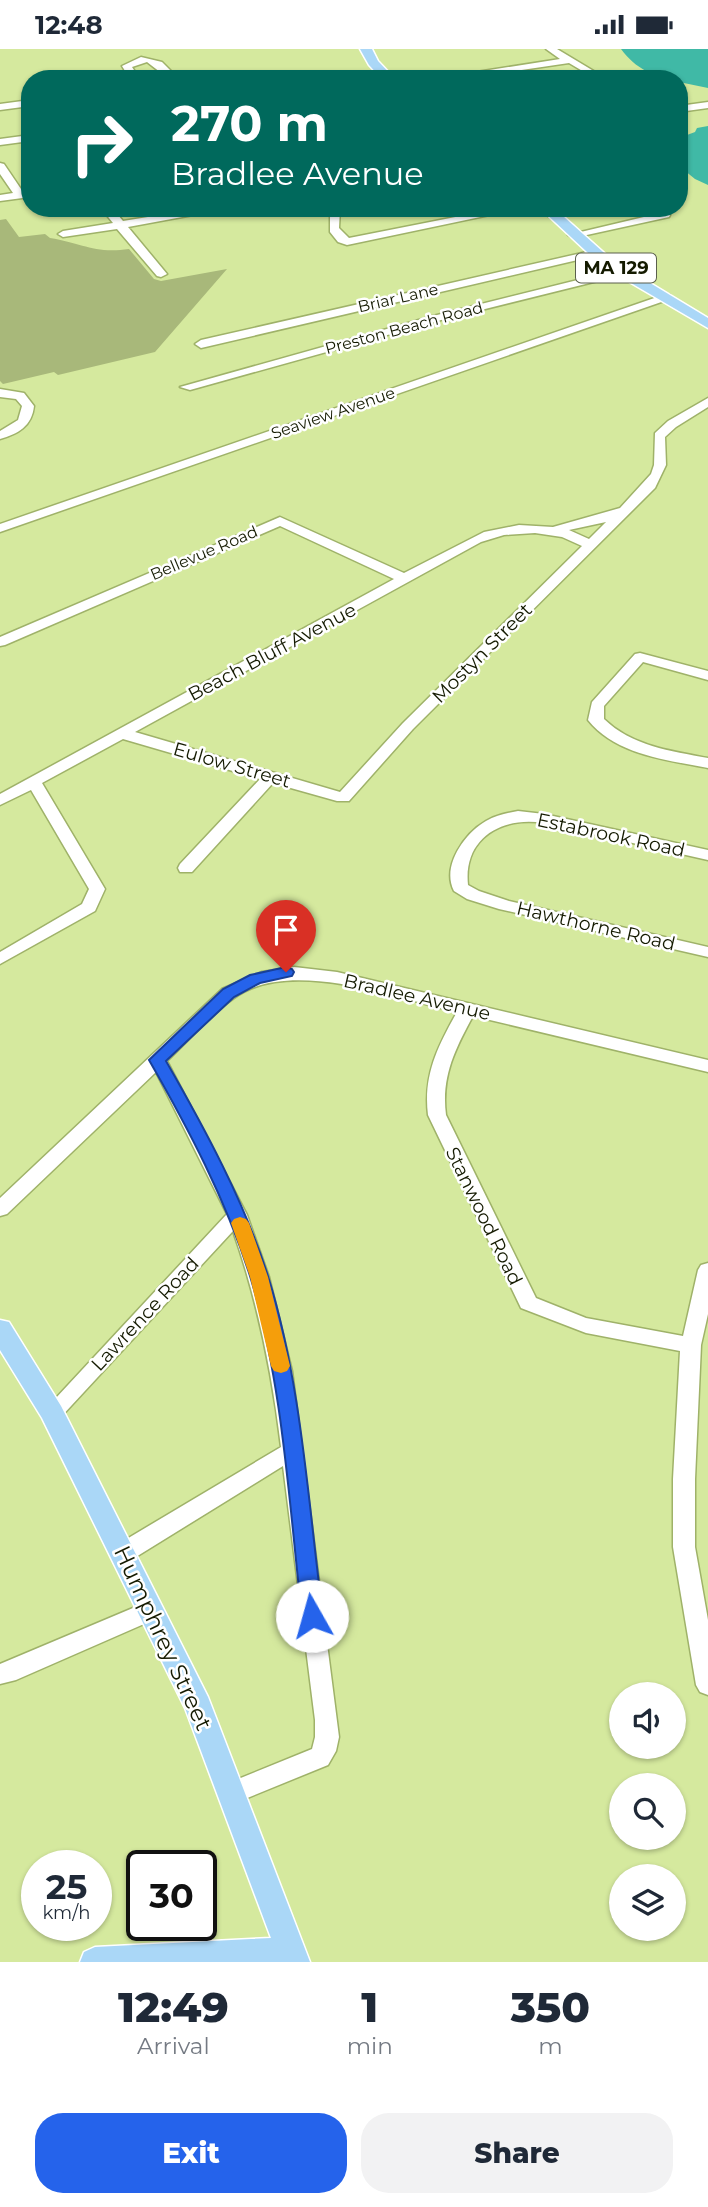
<!DOCTYPE html>
<html lang="en">
<head>
<meta charset="utf-8">
<style>
	body { margin:0; font-family:Montserrat,sans-serif; background:#f2f2f3; color:#1f2937; height:100vh; display:flex; flex-direction:column; font-size:26px; white-space:nowrap }
	* { box-sizing:border-box; margin:0 }
	p { font-size:23px; color:#747a83 }
	.icon { flex:none; width:38px; height:38px; fill:none; stroke:currentColor; stroke-width:2; stroke-linecap:round; stroke-linejoin:round }
	.map { position:relative; height:1913px; overflow:hidden }
	.panel { display:flex; flex-direction:column; background:#fff; flex:1 }
	.panel>* { flex:none }
	.guide { position:absolute; left:21px; top:21px; width:667px; height:147px; border-radius:28px; box-shadow:0 2px 5px #0004; background:#00695c; color:#fff; overflow:hidden }
	.controls { position:absolute; left:609px; top:1633px; display:grid; gap:14px }
	.controls a { display:grid; place-items:center; width:77px; height:77px; border-radius:50%; background:#fff; box-shadow:0 2px 5px #0004; font-size:35px }
	.speed { position:absolute; left:21px; top:1801px; display:flex; gap:14px; font-size:35px; font-weight:700; text-align:center }
	.speed>* { display:grid; place-content:center; width:91px; height:91px; border-radius:50%; background:#fff; box-shadow:0 2px 5px #0004; line-height:1 }
	.speed small { font-size:18px; font-weight:400 }
	.speed .limit { border:4px solid #111; border-radius:10px; background:#fff; color:#111 }
	.pin { position:absolute; display:grid; place-items:center; width:60px; height:60px; color:#fff; margin:-72px -30px; border-radius:50% 50% 50% 0; rotate:-45deg; box-shadow:0 0 7px #0007 }
	.pin .icon { rotate:45deg }
	.me { position:absolute; width:77px; margin:-38px; rotate:353deg; stroke-linejoin:round; filter:drop-shadow(0 0 5px #0008) }
	.turn { display:flex; align-items:center; gap:24px; height:147px; padding:0 35px; font-size:32px }
	.turn .icon { width:91px; height:91px; stroke-width:2.5 }
	.turn b { display:block; font-size:49px; line-height:60px }
	.eta { display:flex; justify-content:space-evenly; align-items:center; height:119px; text-align:center }
	.eta b { font-size:42px; font-weight:800; line-height:49px }
	.primary-button { display:flex; gap:14px; margin-top:auto; padding:14px 35px }
	.primary-button a { flex:1; height:80px; border-radius:28px; background:#2563eb; color:#fff; font-size:28px; font-weight:800; line-height:80px; text-align:center }
	.primary-button a+a { background:#f2f2f3; color:#1f2937 }
	.status { display:flex; justify-content:space-between; align-items:center; height:49px; padding:0 35px; background:#fff; direction:ltr }
	.status svg { height:19px; fill:currentColor }
	.map>svg:first-child { display:block }
	.green { fill:#a8b87a }
	.water { fill:#40b9a6 }
	.lines { fill:none; stroke-linecap:round; stroke-linejoin:round }
	.minor-casing { stroke:#9fb269; stroke-width:3 }
	.major-casing { stroke:#fff; stroke-width:3 }
	.minor { fill:#fff; fill-rule:evenodd }
	.major { fill:#aad7f7; fill-rule:evenodd }
	.route { fill:#2563eb; stroke:#184099; stroke-width:2 }
	.slow { fill:#f59e0b }
	.labels { text-anchor:middle; dominant-baseline:central; stroke-width:5; stroke-linejoin:round; paint-order:stroke }
	.far-street-label { font-size:16px; fill:#141a00; stroke:#fff }
	.shield { fill:#fff; stroke:#5a5f4c; stroke-width:2 }
	.shield-label { font-size:18px; font-weight:bold; fill:#141a00 }
	.street-label { font-size:19px; fill:#141a00; stroke:#fff }
	.near-street-label { font-size:23px; fill:#141a00; stroke:#fff }
</style>
</head>
<body>
<div class="status"><b>12:48</b><svg viewBox="0 0 49 12"><path d="M0 12V9h3v3zM5 12V6h3v6zM10 12V3h3v9zM15 12V0h3v12zM26 1h20v11H26zM47 4h2v5h-2z"/></svg></div>
<div class="map">
<svg width="708" height="1913" viewBox="0 0 708 1913">
	<rect width="100%" height="100%" fill="#d5e99e"/>
	<path class="green" d="M6,170L19,188L45,185L50,189C82,194 94,205 129,200L154,230L161,232L227,220L155,303L58,326L54,323L3,335L0,332V171Z"/>
	<path class="water" d="M621,0H708V39L679,33V30C655,30 635,19 621,0Z
		M708,77V136L695,130L679,117V89L695,83L697,79Z"/>
	<g class="lines">
		<defs>
			<path id="minor" d="M546,0H557L607,30H596L569,14L460,30H432L560,10Z
				M141,8L162,13L179,30H169L147,13L132,18L140,30H130L122,17Z
				M30,51V57L0,61V55Z
				M708,53V59L679,63V57Z
				M30,86V92L0,96V90Z
				M0,114L4,115L23,143L30,142V148L0,152V146L13,144L0,125Z
				M101,159H112L123,172L204,159H231L128,178L167,225L161,228L157,227L117,180L63,188L58,185L63,182L113,174Z
				M330,159H340L339,179L349,189L501,159H523L347,196L338,193L330,183Z
				M572,159H592L553,170L548,167Z
				M665,163L670,166L669,168L573,189L568,186Z
				M595,201L599,202V206L201,299L195,295L201,291Z
				M622,220L628,223L626,225L441,271L190,341L180,338L433,267Z
				M666,245L670,246V250L0,483V475Z
				M0,340L24,344L34,357C32,377 18,385 0,390V382L18,371L22,357L16,350L0,348Z
				M708,349V358L676,378L665,388L666,416L655,439L413,680L349,752H337L273,734L192,823H180L178,819L180,815L260,730L123,690L42,734L105,840L95,862L0,915V903L82,855L89,840L31,741L0,756V745L394,530L280,477L5,596L0,597V588L280,468L404,524L484,483L519,476L553,478L620,459L651,425L654,416L655,384L668,372ZM606,473L589,490L569,481ZM535,484L562,488L582,497L403,674L340,743L135,683L481,493L504,486Z
				M640,604L708,622V631L643,613L604,657V670C632,697 670,702 708,709V719C667,711 616,706 588,671L592,653L635,605Z
				M518,762L544,765L708,801V811L544,774C502,767 463,789 468,836L479,842L509,852L708,898V908L499,860L467,850L454,842C441,817 465,784 486,772C496,766 507,764 518,762Z
				M294,918L337,923L708,1011V1023L473,967C455,1000 441,1028 446,1066L536,1249L586,1269L683,1287L698,1221L701,1216L708,1214V1265L701,1296L695,1430V1498L708,1571V1646L700,1643L696,1636L673,1498V1430L680,1302L586,1284L521,1259L428,1066C423,1026 438,997 457,963C396,949 289,908 234,949C210,966 189,991 167,1012L247,1166L269,1228L292,1322L339,1688L336,1702L328,1716L230,1756L221,1753L218,1745L221,1737L312,1700L315,1688V1671L283,1417L131,1511L123,1513L115,1511L112,1504L115,1497L281,1398C272,1324 258,1253 233,1182L59,1370L52,1372L45,1370L42,1364L227,1165L156,1023L7,1165L0,1167V1149L222,940L262,923Z
				M152,1551L160,1554L163,1561L160,1568L16,1631L0,1635V1615Z"/>
			<path id="major" d="M360,0H372L378,12L395,30H382L369,16Z
				M540,159H554L612,211L708,269V279L602,217Z
				M0,1271L9,1273L61,1357L208,1648L310,1913H80L84,1903L95,1898L271,1889L185,1659L42,1369L0,1301Z"/>
		</defs>
		<use href="#minor" class="minor-casing"/>
		<use href="#major" class="major-casing"/>
		<use href="#minor" class="minor"/>
		<use href="#major" class="major"/>
	</g>
	<path class="route" d="M286,918L292,920L294,923L292,927L260,934L234,948L166,1012C205,1080 244,1152 268,1227C302,1336 308,1454 323,1567L320,1573L312,1576L305,1573L302,1567C289,1455 283,1334 250,1227C226,1151 188,1079 149,1011L223,940L250,926Z"/>
	<path class="slow" d="M240,1168L246,1170L249,1174L268,1228L290,1317L287,1322L281,1324L274,1322L271,1317L250,1228L231,1174L234,1170Z"/>
	<g class="labels">
		<g class="far-street-label">
			<text transform="translate(398 249) rotate(-13)">Briar Lane</text>
			<text transform="translate(404 279) rotate(-15)">Preston Beach Road</text>
			<text transform="translate(333 364) rotate(-19)">Seaview Avenue</text>
			<text transform="translate(204 504) rotate(-23)">Bellevue Road</text>
		</g>
		<rect class="shield" x="576" y="204.5" width="80" height="29" rx="5"/>
		<g class="shield-label">
			<text x="616" y="219">MA 129</text>
		</g>
		<g class="street-label">
			<text transform="translate(272 603) rotate(-28)">Beach Bluff Avenue</text>
			<text transform="translate(482 604) rotate(-45)">Mostyn Street</text>
			<text transform="translate(232 716) rotate(16)">Eulow Street</text>
			<text transform="translate(611 786) rotate(12)">Estabrook Road</text>
			<text transform="translate(596 877) rotate(13)">Hawthorne Road</text>
			<text transform="translate(417 948) rotate(13)">Bradlee Avenue</text>
			<text transform="translate(484 1167) rotate(64)">Stanwood Road</text>
			<text transform="translate(145 1265) rotate(-47)">Lawrence Road</text>
		</g>
		<g class="near-street-label">
			<text transform="translate(163 1589) rotate(65)">Humphrey Street</text>
		</g>
	</g>
</svg>
<div class="controls">
<a><svg class="icon" aria-label="sound" viewBox="0 0 24 24"><path d="M4 9h4l5-4v14l-5-4H4zM17 9q2 3 0 6"/></svg></a>
<a><svg class="icon" aria-label="search" viewBox="0 0 24 24"><circle cx="10" cy="10" r="6"/><path d="M15 15l6 6"/></svg></a>
<a><svg class="icon" aria-label="layers" viewBox="0 0 24 24"><path d="M12 4l9 5-9 5-9-5zM3 14l9 5 9-5"/></svg></a>
</div>
<div class="speed"><div>25<small>km/h</small></div><div class="limit">30</div></div>
<div class="pin" style="left:286px;top:923px;background:#d93025"><svg class="icon" aria-label="arrive" viewBox="0 0 24 24"><path d="M6 21V4h12l-3 4 3 4H6"/></svg></div>
<svg class="me" style="left:312px;top:1567px" viewBox="-20 -20 40 40"><circle r="19" fill="#fff"/><path d="M0-13L10 11 0 6-10 11z" fill="#2563eb"/></svg>
<div class="guide">
<div class="turn"><svg class="icon" aria-label="right" viewBox="0 0 24 24"><path d="M7 20v-9h11M14 6l5 5-5 5"/></svg><div><b>270 m</b>Bradlee Avenue</div></div>
</div>
</div>
<section class="panel">
<div class="eta">
<div><b>12:49</b><p>Arrival</p></div>
<div><b>1</b><p>min</p></div>
<div><b>350</b><p>m</p></div>
</div>
<div class="primary-button"><a>Exit</a><a>Share</a></div>
</section>
</body>
</html>
